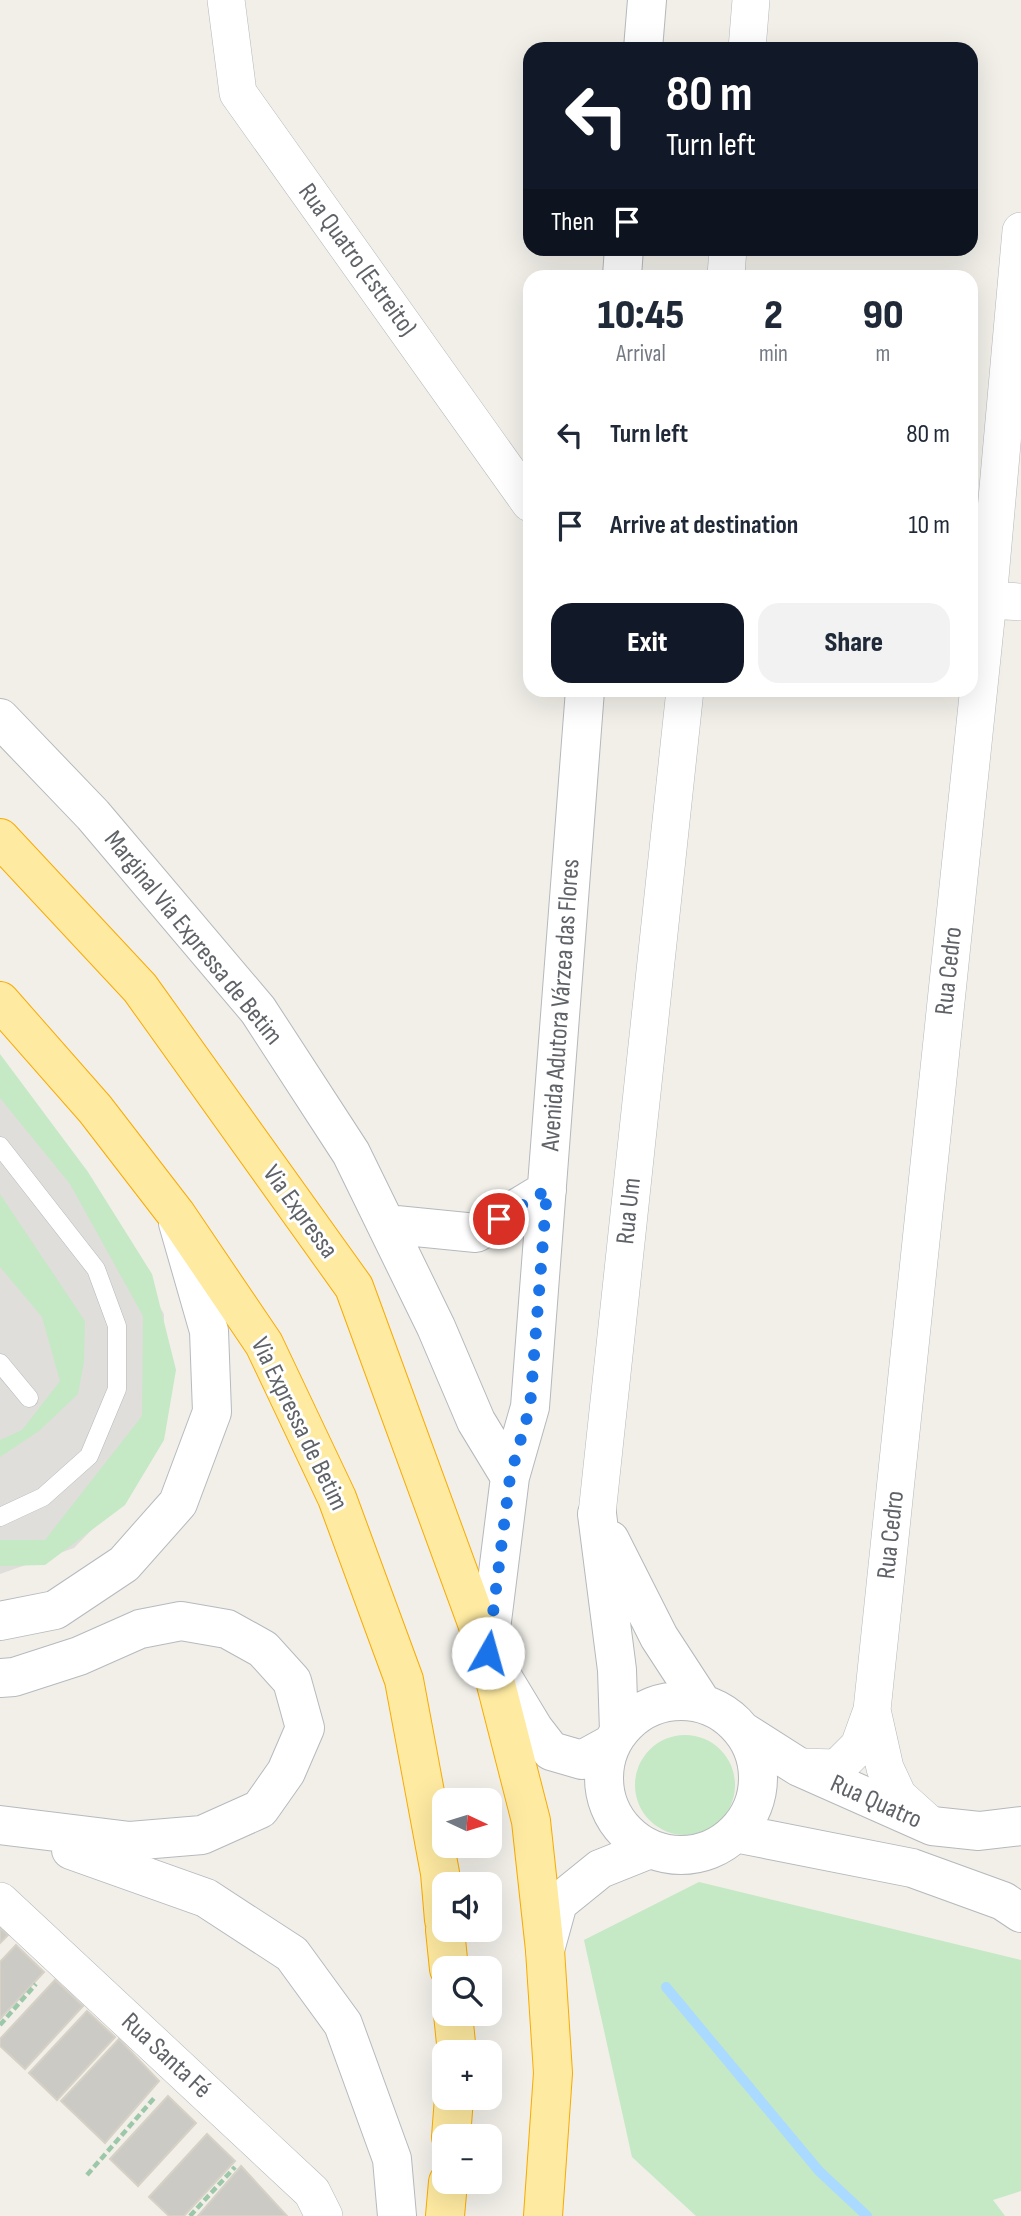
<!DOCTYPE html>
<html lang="en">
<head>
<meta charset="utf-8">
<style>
	body { margin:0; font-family:"Sofia Sans Condensed",sans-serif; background:#f2f2f3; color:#1f2937; height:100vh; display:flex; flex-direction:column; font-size:26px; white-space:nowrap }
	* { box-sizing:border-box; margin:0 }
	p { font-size:23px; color:#747a83 }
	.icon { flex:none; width:38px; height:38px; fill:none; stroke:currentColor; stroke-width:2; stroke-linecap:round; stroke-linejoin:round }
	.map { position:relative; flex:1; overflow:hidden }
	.panel { position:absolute; left:523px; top:270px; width:455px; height:427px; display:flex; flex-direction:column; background:#fff; border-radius:21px; box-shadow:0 7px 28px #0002 }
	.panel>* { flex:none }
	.hud { position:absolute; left:523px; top:42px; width:455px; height:214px; border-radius:21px; box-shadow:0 7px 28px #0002; background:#111827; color:#fff; overflow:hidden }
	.needle { width:46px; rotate:94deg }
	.buttons { position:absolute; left:432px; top:1788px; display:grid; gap:14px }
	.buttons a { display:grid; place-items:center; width:70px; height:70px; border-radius:14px; background:#fff; box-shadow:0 7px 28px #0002; font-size:35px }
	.pin { position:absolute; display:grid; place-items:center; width:60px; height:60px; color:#fff; margin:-30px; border:4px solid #fff; border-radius:50%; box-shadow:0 2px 7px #0007 }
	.me { position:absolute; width:77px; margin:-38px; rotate:7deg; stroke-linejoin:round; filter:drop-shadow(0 0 5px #0008) }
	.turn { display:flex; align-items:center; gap:24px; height:147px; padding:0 28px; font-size:32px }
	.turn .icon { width:91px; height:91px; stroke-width:2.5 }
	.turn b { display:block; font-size:49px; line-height:60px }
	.then { display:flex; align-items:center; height:66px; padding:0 28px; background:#0003; gap:14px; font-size:26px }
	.eta { display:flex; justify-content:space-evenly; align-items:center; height:119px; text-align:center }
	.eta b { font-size:42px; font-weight:800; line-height:49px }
	.primary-button { display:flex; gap:14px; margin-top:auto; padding:14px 28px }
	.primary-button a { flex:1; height:80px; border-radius:21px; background:#111827; color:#fff; font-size:28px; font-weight:800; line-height:80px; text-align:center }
	.primary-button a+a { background:#f2f2f3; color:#1f2937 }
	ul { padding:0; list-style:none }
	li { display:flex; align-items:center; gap:21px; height:91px; padding:0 28px }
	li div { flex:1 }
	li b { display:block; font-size:26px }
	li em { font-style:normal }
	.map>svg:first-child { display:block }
	.industrial { fill:#e0deda }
	.green { fill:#c5e8c5 }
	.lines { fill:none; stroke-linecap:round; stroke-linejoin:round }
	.stream { stroke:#aadaff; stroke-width:10 }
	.building { fill:#cccac5; stroke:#d6d1c6; stroke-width:2 }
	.service-casing { stroke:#b5b8bc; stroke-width:19 }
	.minor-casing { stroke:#b5b8bc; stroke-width:38 }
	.tertiary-casing { stroke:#b5b8bc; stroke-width:40 }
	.secondary-casing { stroke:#b6babf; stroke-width:40 }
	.trunk-casing { stroke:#f9ab00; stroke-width:40 }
	.path { stroke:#9cc7a9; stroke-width:4.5; stroke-dasharray:7 3.5; stroke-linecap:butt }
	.service { stroke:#fff; stroke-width:18 }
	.minor { stroke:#fff; stroke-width:37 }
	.tertiary { stroke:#fff; stroke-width:38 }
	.secondary { stroke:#fff; stroke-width:38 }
	.trunk { stroke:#feeaa1; stroke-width:38 }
	.route { stroke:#1a73e8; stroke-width:12; stroke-dasharray:0 21.6 }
	.labels { text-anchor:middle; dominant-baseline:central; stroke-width:6; stroke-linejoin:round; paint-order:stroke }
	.street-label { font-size:26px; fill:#5f6368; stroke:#fff }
</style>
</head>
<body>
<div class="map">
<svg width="1021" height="2216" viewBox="0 0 1021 2216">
	<rect width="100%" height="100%" fill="#f1efe8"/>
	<path class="industrial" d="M0,1082L92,1195L164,1314L162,1409L135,1485L74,1548L0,1574Z"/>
	<path class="green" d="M0,1054L88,1172L152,1274L176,1370L164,1440L125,1505L45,1565L0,1566V1540H45L142,1416L143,1316L70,1184L0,1098Z
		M0,1194L85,1321L84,1362L78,1394L39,1431L0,1457V1440L22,1430L60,1381L42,1317L0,1267Z
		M635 1785a50 50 0 1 1 100 0a50 50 0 1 1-100 0Z
		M699,1882L1021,1960V2191L993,2200L1005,2216H696L632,2157L584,1940Z"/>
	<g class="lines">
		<path class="stream" d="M666,1987L819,2171L867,2216"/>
	</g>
	<path class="building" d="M0,1928L8,1935L0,1943Z
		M16,1945L44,1972L0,2019V1962Z
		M55,1980L83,2006L25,2069L0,2046V2039Z
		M87,2011L115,2037L57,2100L29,2073Z
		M119,2039L159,2081L105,2143L61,2101Z
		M168,2096L196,2123L138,2186L110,2159Z
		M207,2134L235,2161L184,2216H169L149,2197Z
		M241,2166L287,2216H198Z"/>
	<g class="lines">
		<defs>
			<path id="service" d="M0,1146L96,1269L117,1326V1389L89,1456L43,1497L0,1517
				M0,1363L29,1398"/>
			<path id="minor" d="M226,0L238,93L530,503
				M747,49L751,0
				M726,276L728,248
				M971,599L1021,602
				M597,1514L685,690
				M872,1710L885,1768L898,1796L929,1824
				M799,1767L837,1768L859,1746L872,1710L988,600L1021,231
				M0,1901L312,2192L324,2216"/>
			<path id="tertiary" d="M643,49L647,0
				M622,276L624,248
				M585,690L530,1407L510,1477L488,1653L534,1729L551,1751L582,1760L611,1744
				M0,718L93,815L258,1010L351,1153L436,1327L476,1421L510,1477
				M386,1224L476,1233L547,1190
				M597,1514L617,1670L619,1732
				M610,1540L659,1637L702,1703
				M604 1778a77 77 0 1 1 154 0a77 77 0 1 1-154 0Z
				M744,1732L799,1767L932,1826L979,1831L1021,1826
				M735,1833L912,1868L1003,1901L1021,1913
				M545,1950L558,1903L600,1869L650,1849"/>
			<path id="secondary" d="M0,1621L55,1610L124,1564L178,1503L212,1412L209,1331L178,1223
				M0,1678L14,1677L79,1656L140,1629L181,1621L227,1629L263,1649L292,1681L305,1728L286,1772L260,1809L202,1835L130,1841L0,1825
				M71,1850L206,1898L292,1954L343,2024L392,2159L397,2216"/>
			<path id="trunk" d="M0,838L140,988L354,1287L488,1653L531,1821L545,1950L553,2073L543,2216
				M0,1001L95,1109L176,1214L264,1344L337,1498L404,1680L440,1873L444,1920
				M445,1930L449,1969
				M453,2014L457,2053
				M451,2137L454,2098
				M445,2216L448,2182"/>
		</defs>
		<use href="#service" class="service-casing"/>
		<use href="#minor" class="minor-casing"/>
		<use href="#tertiary" class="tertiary-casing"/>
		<use href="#secondary" class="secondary-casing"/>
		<use href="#trunk" class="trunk-casing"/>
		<path class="path" d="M0,2025L36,1984
			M87,2175L156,2096
			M190,2216L235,2167"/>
		<use href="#service" class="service"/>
		<use href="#minor" class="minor"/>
		<use href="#tertiary" class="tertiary"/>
		<use href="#secondary" class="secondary"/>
		<use href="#trunk" class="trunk"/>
	</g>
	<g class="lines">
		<path class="route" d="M488,1653L510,1477L530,1407L547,1190L499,1219"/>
	</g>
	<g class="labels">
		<g class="street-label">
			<text transform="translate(357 260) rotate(54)">Rua Quatro (Estreito)</text>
			<text transform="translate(193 938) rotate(51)">Marginal Via Expressa de Betim</text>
			<text transform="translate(949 971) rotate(-84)">Rua Cedro</text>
			<text transform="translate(561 1005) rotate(-86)">Avenida Adutora Várzea das Flores</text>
			<text transform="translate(629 1211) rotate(-84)">Rua Um</text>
			<text transform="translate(300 1212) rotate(54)">Via Expressa</text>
			<text transform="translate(299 1424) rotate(64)">Via Expressa de Betim</text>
			<text transform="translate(891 1535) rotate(-84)">Rua Cedro</text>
			<text transform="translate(876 1802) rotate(24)">Rua Quatro</text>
			<text transform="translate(166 2056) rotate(43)">Rua Santa Fé</text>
		</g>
	</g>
</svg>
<div class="buttons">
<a><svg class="needle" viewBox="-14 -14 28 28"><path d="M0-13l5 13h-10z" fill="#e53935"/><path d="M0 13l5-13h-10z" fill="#747a83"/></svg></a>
<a><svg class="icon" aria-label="sound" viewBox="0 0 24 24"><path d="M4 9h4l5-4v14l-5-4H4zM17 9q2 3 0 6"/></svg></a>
<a><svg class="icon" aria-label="search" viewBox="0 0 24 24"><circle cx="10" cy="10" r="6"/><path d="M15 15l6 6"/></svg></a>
<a>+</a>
<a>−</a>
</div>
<div class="pin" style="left:499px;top:1219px;background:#d93025"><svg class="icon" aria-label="arrive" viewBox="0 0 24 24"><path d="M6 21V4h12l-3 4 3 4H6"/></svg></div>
<svg class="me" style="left:488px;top:1653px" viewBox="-20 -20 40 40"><circle r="19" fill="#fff"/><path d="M0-13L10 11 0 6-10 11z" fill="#1a73e8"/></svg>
<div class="hud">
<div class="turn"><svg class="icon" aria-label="left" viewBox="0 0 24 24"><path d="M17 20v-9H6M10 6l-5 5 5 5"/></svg><div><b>80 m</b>Turn left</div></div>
<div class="then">Then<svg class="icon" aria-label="arrive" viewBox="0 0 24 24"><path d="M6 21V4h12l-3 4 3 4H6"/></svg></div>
</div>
<section class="panel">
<div class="eta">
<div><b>10:45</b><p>Arrival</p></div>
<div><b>2</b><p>min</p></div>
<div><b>90</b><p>m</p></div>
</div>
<ul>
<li><svg class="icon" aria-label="left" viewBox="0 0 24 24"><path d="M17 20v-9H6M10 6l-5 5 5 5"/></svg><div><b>Turn left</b></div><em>80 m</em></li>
<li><svg class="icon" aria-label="arrive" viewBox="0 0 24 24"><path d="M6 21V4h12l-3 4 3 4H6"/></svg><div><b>Arrive at destination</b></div><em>10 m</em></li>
</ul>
<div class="primary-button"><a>Exit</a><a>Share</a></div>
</section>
</div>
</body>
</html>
